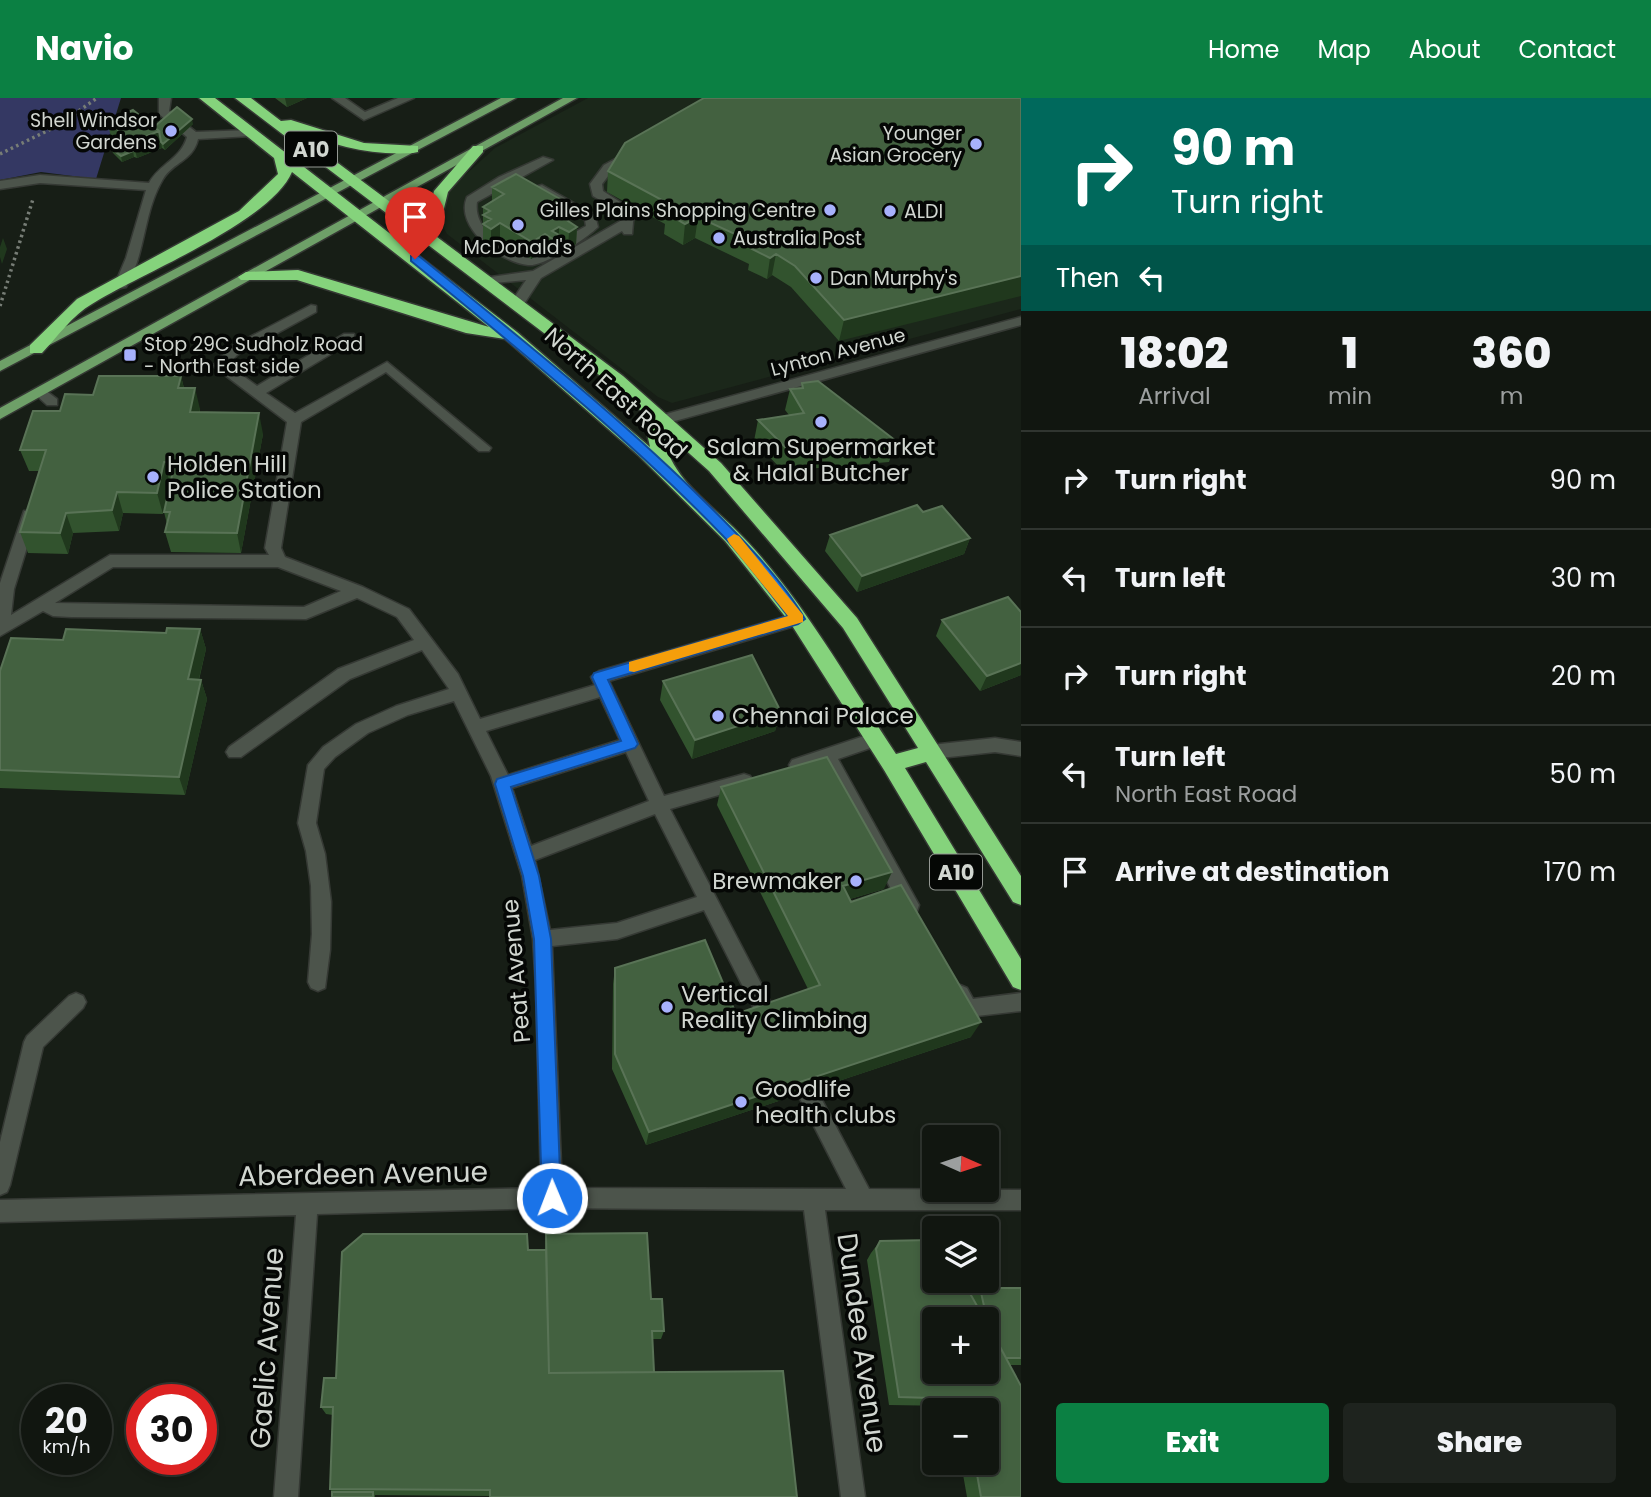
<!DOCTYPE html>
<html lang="en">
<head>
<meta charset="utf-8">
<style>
	body { margin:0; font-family:Poppins,sans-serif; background:#1e231e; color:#f1f3f6; height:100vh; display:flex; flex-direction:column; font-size:26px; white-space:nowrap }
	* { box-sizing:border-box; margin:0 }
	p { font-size:23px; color:#9c9f9f }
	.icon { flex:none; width:38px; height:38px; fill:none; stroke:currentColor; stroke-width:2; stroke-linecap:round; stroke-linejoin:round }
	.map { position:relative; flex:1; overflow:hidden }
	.drawer { display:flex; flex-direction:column; background:#111610; width:630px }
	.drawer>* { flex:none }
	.hud { background:#00695c; color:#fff; overflow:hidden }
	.needle { width:46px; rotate:93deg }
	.tools { position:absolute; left:922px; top:1027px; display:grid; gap:14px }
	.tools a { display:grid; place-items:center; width:77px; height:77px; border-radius:7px; background:#111610; box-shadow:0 4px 10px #0003,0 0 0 2px #303530; font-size:35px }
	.speed { position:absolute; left:21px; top:1286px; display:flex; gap:14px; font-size:35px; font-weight:700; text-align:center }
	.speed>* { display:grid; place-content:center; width:91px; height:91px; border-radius:50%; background:#111610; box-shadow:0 4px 10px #0003,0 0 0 2px #303530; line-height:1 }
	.speed small { font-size:18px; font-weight:400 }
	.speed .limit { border:10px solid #d22; background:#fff; color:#111 }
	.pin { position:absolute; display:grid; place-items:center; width:60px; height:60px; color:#fff; margin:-72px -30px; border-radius:50% 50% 50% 0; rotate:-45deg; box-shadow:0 0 7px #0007 }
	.pin .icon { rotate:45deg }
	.me { position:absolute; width:77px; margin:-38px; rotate:359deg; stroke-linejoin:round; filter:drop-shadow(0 0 5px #0008) }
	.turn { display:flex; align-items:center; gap:24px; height:147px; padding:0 35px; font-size:32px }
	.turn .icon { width:91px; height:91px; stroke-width:2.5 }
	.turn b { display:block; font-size:49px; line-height:60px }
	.then { display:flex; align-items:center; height:66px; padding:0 35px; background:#0003; gap:14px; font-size:26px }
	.eta { display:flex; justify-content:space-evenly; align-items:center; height:119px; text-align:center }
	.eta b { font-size:42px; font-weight:800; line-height:49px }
	.primary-button { display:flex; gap:14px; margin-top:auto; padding:14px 35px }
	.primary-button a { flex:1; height:80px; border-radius:7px; background:#0b8043; color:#fff; font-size:28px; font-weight:800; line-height:80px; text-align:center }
	.primary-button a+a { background:#1e231e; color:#f1f3f6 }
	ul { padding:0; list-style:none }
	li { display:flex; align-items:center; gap:21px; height:98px; padding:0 35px; border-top:2px solid #303530 }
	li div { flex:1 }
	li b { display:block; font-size:26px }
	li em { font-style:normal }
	header { display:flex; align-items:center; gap:42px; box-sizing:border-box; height:98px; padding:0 35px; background:#0b8043; color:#fff }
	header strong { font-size:33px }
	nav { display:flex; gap:38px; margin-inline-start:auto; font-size:24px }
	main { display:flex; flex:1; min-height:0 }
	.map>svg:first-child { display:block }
	.built { fill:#1b271a }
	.green { fill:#343863 }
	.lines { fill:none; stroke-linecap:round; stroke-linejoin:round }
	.minor-casing { stroke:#353934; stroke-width:3 }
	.major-casing { stroke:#353934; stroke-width:3 }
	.highway-casing { stroke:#353934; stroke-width:3 }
	.path { stroke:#777d76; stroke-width:3.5; stroke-dasharray:2.5 3.5; stroke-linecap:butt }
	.minor { fill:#4c544b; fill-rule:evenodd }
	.major { fill:#6ea068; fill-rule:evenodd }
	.highway { fill:#85d37c; fill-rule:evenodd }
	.wall { fill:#32532e; fill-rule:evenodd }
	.shaded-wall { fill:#20381d }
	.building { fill:#436140; stroke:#597356; stroke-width:2 }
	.route { fill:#1a73e8; stroke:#114b97; stroke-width:2 }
	.slow { fill:#f59e0b }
	.poi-dot { fill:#a7b1fc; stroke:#050705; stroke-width:2.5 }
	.labels { text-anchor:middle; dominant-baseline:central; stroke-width:7; stroke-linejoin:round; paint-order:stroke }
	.far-poi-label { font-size:19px; fill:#d1d6d0; stroke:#050705; text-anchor:start }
	.far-street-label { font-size:19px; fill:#d1d6d0; stroke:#050705 }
	.shield { fill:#050705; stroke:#949893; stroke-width:2 }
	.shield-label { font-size:21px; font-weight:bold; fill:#d1d6d0 }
	.street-label { font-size:23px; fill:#d1d6d0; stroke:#050705 }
	.poi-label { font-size:23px; fill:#d1d6d0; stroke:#050705; text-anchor:start }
	.near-street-label { font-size:28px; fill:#d1d6d0; stroke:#050705 }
</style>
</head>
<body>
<header>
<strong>Navio</strong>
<nav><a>Home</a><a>Map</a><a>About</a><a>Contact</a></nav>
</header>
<main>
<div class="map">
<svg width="1021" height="1399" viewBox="0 0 1021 1399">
	<rect width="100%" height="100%" fill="#171e16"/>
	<path class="built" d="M588,0H1021V211L672,305L658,299L447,136L440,123L442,98L495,50Z"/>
	<path class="green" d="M0,0H121L96,81L41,74L0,82Z"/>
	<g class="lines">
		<defs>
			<path id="minor" d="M159,0H171L169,13L196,34L251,32L257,35L251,38L198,41C193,63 173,64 163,81C143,114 146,156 126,189L121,190L115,186L126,160L146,92L40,85L0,91V83L40,77L149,85C159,66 181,61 187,39L159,16Z
				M332,0H345L365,14L398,0H414L364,22Z
				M628,54L634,58L632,61L612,73L602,86L603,93L634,113L632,136H624L622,133L541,180L522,209H512L510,206L526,182L484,186V180L533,173L622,122V115L593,98L590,86L604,67Z
				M543,59L553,62L477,104C473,132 506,152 530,160L586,128L585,122L538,94V88L542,87L595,117L598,129C587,140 544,169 528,167C501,165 454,129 467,99L499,79Z
				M311,207L316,208V214L237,257L228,267L257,288L344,236H354V242L266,295L295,315L387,264L491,350L489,353H479L386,274L301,324L281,450L285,459L363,489L409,511L458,576L480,621L595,587L591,579L599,573L798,515L806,521L798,527L609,583L664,698L744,676L750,678L753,683L750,688L670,711L783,928L780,934L773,937L766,934L704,812L617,841L552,848L562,1090L846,1091L787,975L790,968L797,966L804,968L869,1091L1021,1092V1112H825L865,1399H841L804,1112L552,1110L317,1116L298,1399H274L296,1117L0,1124V1102L541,1090L536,890L533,841L522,778L491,678L454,603L408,617L368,635L335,659L324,671L316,725L325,756L331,804L330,852L325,890L318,893L311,890L308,884L312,836L311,788L306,753L298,725L308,667L323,649L356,626L396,608L449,591L422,552L350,581L241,659H229L226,654L229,649L338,571L414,542L397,519L357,500L306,521L71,519L53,518L43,513L0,538V485L24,413H34L37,417L14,491L11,517L110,457H269L265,450L287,324L213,268L227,251ZM113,469H278L341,493L304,509L55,505ZM600,599L620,642L508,677L486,633ZM626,654L649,703L531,748L512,690ZM655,716L697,799L617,825L550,832L535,762Z
				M1021,219V227L664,326L657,321L659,318Z
				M41,289L57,301V307H47L36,297V291Z
				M876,634L882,636L884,641L882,646L838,661L919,807L917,813L910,815L903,813L823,666L798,674L792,672L789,667L792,662Z
				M995,640L1021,644V658L995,654L931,661L925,659L922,654L925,649L931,647Z
				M960,887L967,890L973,901L1021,895V913L968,919L961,916L950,896L953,890Z
				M76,895L83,898L86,904L83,910L43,949L10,1087L7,1094L0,1097V1044L24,944L27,938L69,898Z"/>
			<path id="major" d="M501,0H516L0,273V263Z
				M563,0H577L0,321V310Z"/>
			<path id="highway" d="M199,0H215L517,234L650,349L645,326L650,321L611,286L235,0H251L281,23L291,22L364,45L418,48V54L413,55C371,58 334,47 295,33L425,130L434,93L473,48H483V54L448,94L437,139L623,278L721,365L857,520L1021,778V807L1013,804L926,664L905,670L1021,861V892L1013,889L884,672L791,526L725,443L638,357L505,241L466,235L297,182H241L238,179L246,174L298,172L489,229L292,74C270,125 141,175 92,206C73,217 57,239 42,255H30V247L77,201L239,113L278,76L274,60ZM663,332L709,373L843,530L918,650L896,656C847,581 797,491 733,429C704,401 666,375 663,332Z"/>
		</defs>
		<use href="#minor" class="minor-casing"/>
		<use href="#major" class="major-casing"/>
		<use href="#highway" class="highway-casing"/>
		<path class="path" d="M0,56L59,27L97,0
			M0,208L33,101"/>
		<use href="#minor" class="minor"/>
		<use href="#major" class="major"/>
		<use href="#highway" class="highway"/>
	</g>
	<path class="wall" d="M275,0H307L287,9Z
		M1021,0L839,243L791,189L772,177L767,181L748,172L749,166L695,140L683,147L664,136L665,126L607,94L608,73Z
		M107,23L154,29L193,26L165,52L162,50L137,60L134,59L122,64L113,55L111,50L120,46L111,39Z
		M492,89L560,118L577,129L576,146L568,151L561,146L560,154L553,159L544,153L531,161L500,142L491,148L483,143V109L492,103Z
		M181,278L184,290L200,311V314L263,336L241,455L171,454L165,434L167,426L164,414L170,385L163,416L123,415L119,433L73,435L68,456L28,455L20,434L39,373H29L20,352L60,313L93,297Z
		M802,285L896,343L889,364L783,373L754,343L758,322L789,317L785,312L790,291L801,290Z
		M923,414L970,440L964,456L857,494L825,453L830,437Z
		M1021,514V577L980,593L936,538L942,522Z
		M200,531L206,551L199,582H201L207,601L185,697L0,690V573L63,542L166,535Z
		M663,583L781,614L775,633L692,661L660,602Z
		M721,689L884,791L850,801L971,939L646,1047L612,971L613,886L615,870L736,916L808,891L717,707Z
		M546,1136L651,1201L664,1233L661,1241H652L490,1398L375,1397V1399H332V1394L330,1391L333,1317L326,1316L321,1309L336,1280L528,1152H545Z
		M880,1143L934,1148L971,1198L980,1190H1021V1267H1010L1021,1399H967L961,1365H987V1312H952L951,1308L889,1307L867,1162L871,1155ZM934,1222H987V1274Z"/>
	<path class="shaded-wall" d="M285,0H307L287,9Z
		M192,21L193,26L165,52L163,46Z
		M159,33L162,50L137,60L133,44Z
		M133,53L134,59L122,64L121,58Z
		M560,101V117L547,109Z
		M698,119L695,140L683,147L685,126Z
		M500,125V142L491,148V131Z
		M559,129V139L561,138L560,154L553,159L554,142L552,133Z
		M577,129L576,146L568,151L569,134Z
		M545,136L544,153L531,161L532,144Z
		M3,140L7,151L2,166L0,159V149Z
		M776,156L772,177L767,181L770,160Z
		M1021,178V198L839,243L844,222Z
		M181,278L186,300L178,290Z
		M195,290L200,311L195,335L190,314Z
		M259,315L263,336L241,455L237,435Z
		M164,364L170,385L163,416L157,395Z
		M117,394L123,415L119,433L112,412Z
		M66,415L73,435L68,456L60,435Z
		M970,440L964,456L857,494L862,478Z
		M200,531L206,551L194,601L188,581Z
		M1021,565V577L980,593L987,578Z
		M201,582L207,601L185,697L179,679Z
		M781,614L775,633L692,661L695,642Z
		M892,774L884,791L836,805L843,788Z
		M981,924L971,939L646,1047L649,1034Z"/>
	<path class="building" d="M704,0H1021V178L844,222L795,168L776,156L770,160L752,151L757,146L698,119L685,126L666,115L675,109L608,73L625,45Z
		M177,9L192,21L163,46L161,44L159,33L154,29Z
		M133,12L159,33L133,44L107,23Z
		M123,45L133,53L121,58L111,50Z
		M516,76L560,101L547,109L577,129L569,134L559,129L552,133L561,138L554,142L545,136L532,144L500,125L491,131L483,126L491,121L483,117L490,113L483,109L504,96L492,89Z
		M99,278H181L178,290H195L190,314L259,315L237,435L165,434L170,414H164L175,364H164L157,395L117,394L112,412L66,415L60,435L20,434L46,352H20L33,313H60L65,296L93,297Z
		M818,283L896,343L788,352L758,322L804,315L790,291L803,290L802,285Z
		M917,407L923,414L942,408L970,440L862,478L830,437Z
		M1008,499L1021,514V565L987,578L942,522Z
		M167,530L200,531L188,581L201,582L179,679L0,672V573L11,540L63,542L66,531L166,535Z
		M752,557L781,614L695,642L663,583Z
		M827,659L892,774L843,788L851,804L901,787L981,924L649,1034L615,956V870L705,842L736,916L820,887L721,689Z
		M647,1135L651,1201H662L664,1233H652L654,1274L549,1275L546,1136Z
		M363,1136H527L528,1152H546L549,1275L783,1273L797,1399H490V1392L330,1391L333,1309H321L324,1280H336L342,1154Z
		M932,1142L934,1148V1183H963L985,1222H934V1274H987V1225L1021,1288V1399H981L975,1365H987V1312H965L963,1301L899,1299L876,1151L880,1143Z
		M980,1190H1021V1260H1006L988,1226Z
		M332,1394H373V1399H332Z"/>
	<path class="route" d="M411,158H419C514,235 610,311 698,397C733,431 780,478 805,521L798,526L608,582L638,646L635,650L511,689L539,778L551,841L561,1100L559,1107L552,1110L545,1107L542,1100L534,841L523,778L495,686L497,681L621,643L592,579L594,575L788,518C767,492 747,463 724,439C628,339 518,251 411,163Z"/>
	<path class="slow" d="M734,436L739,438L803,517V524L634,574L629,573V564L788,518L729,445L727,441Z"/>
	<g class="poi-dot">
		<circle cx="171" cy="33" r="7"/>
		<circle cx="976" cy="46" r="7"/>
		<circle cx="830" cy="112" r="7"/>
		<circle cx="890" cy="113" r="7"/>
		<circle cx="518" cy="127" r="7"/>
		<circle cx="719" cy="140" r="7"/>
		<circle cx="816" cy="180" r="7"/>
		<rect x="123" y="250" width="14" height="14" rx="3.5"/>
		<circle cx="821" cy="324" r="7"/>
		<circle cx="153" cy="379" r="7"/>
		<circle cx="718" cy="618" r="7"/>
		<circle cx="856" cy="783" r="7"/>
		<circle cx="667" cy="909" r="7"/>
		<circle cx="741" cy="1004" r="7"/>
	</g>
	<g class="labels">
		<g class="far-poi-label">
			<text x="157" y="22" text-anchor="end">Shell Windsor<tspan x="157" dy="22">Gardens</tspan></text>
			<text x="962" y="35" text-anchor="end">Younger<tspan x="962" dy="22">Asian Grocery</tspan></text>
			<text x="816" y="112" text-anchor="end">Gilles Plains Shopping Centre</text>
			<text x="904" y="113">ALDI</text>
			<text x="733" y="140">Australia Post</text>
			<text x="518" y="149" text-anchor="middle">McDonald's</text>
			<text x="830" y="180">Dan Murphy's</text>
			<text x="144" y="246">Stop 29C Sudholz Road<tspan x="144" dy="22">- North East side</tspan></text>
		</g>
		<g class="far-street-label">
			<text transform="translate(838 254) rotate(-15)">Lynton Avenue</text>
		</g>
		<g class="shield">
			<rect x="285" y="33.5" width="52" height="35" rx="5"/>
			<rect x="930" y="756.5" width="52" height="35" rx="5"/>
		</g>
		<g class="shield-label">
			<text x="311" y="51">A10</text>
			<text x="956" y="774">A10</text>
		</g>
		<g class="street-label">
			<text transform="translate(616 295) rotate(42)">North East Road</text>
			<text transform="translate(516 873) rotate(-95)">Peat Avenue</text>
		</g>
		<g class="poi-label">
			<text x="821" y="349" text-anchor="middle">Salam Supermarket<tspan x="821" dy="26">&amp; Halal Butcher</tspan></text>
			<text x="167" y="366">Holden Hill<tspan x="167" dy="26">Police Station</tspan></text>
			<text x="732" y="618">Chennai Palace</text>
			<text x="842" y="783" text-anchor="end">Brewmaker</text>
			<text x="681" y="896">Vertical<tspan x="681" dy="26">Reality Climbing</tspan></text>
			<text x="755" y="991">Goodlife<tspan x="755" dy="26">health clubs</tspan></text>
		</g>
		<g class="near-street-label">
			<text transform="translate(363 1076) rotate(-1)">Aberdeen Avenue</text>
			<text transform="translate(862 1245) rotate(82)">Dundee Avenue</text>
			<text transform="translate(267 1250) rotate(-86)">Gaelic Avenue</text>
		</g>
	</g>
</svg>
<div class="tools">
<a><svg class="needle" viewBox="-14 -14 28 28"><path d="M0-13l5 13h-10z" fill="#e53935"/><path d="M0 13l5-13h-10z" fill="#9c9f9f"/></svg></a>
<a><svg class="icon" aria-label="layers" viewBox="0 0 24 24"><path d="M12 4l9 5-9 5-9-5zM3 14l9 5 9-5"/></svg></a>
<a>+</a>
<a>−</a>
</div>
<div class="speed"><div>20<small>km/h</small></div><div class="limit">30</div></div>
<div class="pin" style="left:415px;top:161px;background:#d93025"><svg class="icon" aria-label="arrive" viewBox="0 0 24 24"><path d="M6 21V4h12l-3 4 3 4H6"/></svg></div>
<svg class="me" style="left:552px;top:1100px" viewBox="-20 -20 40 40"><circle r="17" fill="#1a73e8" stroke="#fff" stroke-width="3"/><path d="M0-11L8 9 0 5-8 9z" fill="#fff"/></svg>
</div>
<section class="drawer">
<div class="hud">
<div class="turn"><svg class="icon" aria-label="right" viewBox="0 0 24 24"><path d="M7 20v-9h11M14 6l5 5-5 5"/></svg><div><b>90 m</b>Turn right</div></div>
<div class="then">Then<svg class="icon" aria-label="left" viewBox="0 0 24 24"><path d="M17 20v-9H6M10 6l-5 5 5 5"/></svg></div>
</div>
<div class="eta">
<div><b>18:02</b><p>Arrival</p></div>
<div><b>1</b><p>min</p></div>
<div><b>360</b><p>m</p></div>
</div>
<ul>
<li><svg class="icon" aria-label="right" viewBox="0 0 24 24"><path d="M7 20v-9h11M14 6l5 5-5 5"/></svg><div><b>Turn right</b></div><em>90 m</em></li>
<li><svg class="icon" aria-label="left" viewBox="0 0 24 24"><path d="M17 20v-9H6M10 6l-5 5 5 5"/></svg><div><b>Turn left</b></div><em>30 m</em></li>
<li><svg class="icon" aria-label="right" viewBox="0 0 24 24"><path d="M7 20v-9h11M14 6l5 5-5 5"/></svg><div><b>Turn right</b></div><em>20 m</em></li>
<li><svg class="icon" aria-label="left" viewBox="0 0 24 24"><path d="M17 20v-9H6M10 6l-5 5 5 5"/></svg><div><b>Turn left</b><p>North East Road</p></div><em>50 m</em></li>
<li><svg class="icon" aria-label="arrive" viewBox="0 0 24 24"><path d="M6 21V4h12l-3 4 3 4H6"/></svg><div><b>Arrive at destination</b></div><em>170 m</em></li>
</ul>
<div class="primary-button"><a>Exit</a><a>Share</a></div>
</section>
</main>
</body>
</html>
